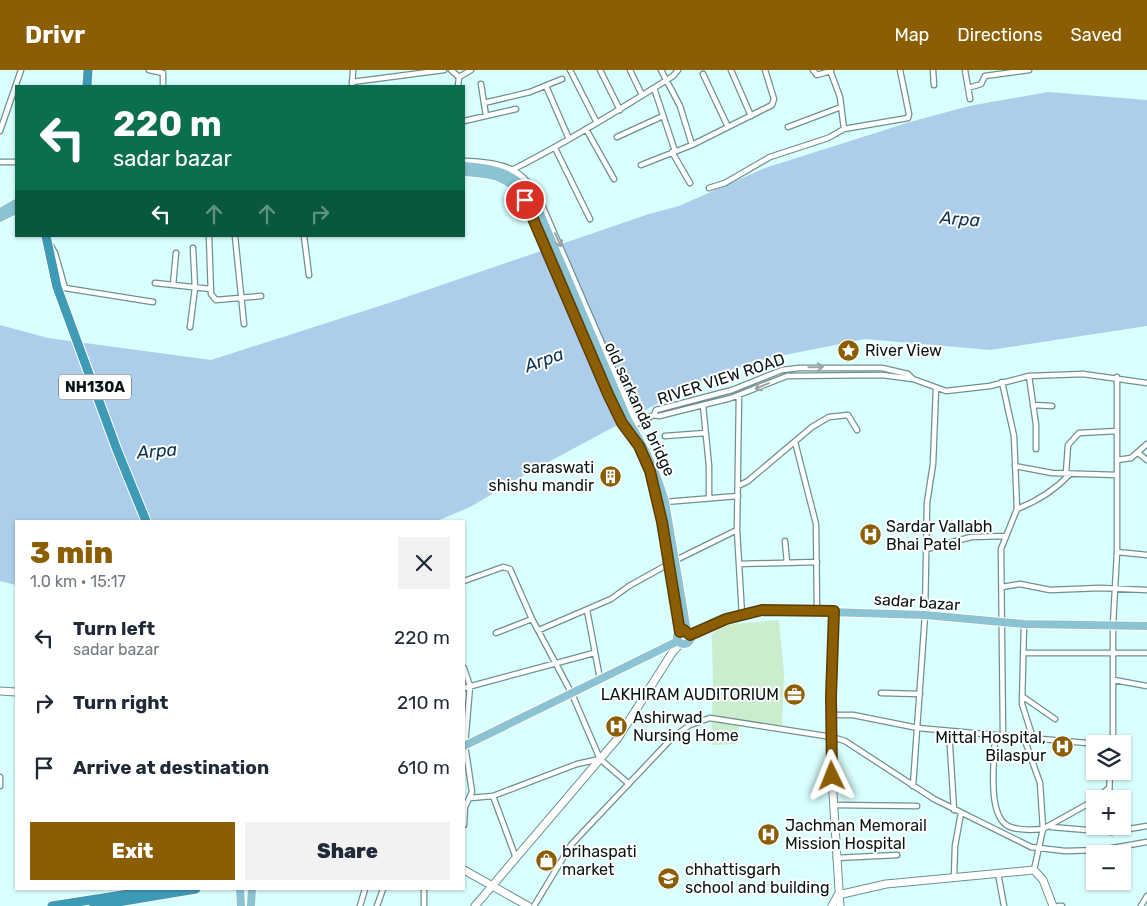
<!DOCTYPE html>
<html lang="en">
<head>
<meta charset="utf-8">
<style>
	body { margin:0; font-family:Rubik,sans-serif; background:#f2f2f3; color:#1f2937; height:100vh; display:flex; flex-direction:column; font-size:19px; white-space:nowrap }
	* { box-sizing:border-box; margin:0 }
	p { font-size:16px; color:#747a83 }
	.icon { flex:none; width:28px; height:28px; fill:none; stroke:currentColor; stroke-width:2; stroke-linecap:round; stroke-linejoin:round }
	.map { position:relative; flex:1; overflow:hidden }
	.drawer { position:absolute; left:15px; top:450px; width:450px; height:370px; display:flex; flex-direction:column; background:#fff; border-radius:0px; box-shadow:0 1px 4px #0004 }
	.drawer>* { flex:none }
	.top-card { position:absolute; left:15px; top:15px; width:450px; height:152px; border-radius:0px; box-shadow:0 1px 4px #0004; background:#0b6e4f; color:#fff; overflow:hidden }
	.tools { position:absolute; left:1086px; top:665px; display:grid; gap:10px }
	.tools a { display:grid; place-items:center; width:45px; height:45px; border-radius:0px; background:#fff; box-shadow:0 1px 4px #0004; font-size:25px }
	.pin { position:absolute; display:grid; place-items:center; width:42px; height:42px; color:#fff; margin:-21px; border:2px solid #fff; border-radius:50%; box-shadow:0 1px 5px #0007 }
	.me { position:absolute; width:55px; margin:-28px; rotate:358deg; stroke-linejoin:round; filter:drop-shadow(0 0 4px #0008) }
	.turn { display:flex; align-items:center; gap:18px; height:105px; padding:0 15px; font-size:22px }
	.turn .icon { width:65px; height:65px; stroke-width:2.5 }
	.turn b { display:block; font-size:35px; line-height:42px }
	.lanes { display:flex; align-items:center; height:48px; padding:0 15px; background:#0003; justify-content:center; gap:25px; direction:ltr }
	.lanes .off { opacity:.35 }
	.round { display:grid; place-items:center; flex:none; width:52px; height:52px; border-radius:0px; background:#f2f2f3 }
	.headline { display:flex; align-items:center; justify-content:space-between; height:85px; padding:0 15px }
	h1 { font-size:30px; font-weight:800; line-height:38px; color:#8c5e04 }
	.primary-button { display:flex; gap:10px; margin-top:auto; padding:10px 15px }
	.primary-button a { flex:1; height:58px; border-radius:0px; background:#8c5e04; color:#fff; font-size:20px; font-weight:800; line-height:58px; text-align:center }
	.primary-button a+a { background:#f2f2f3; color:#1f2937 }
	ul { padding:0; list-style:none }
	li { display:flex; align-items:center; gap:15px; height:65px; padding:0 15px }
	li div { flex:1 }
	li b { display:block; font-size:19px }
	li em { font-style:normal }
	header { display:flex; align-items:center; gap:30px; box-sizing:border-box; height:70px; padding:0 25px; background:#8c5e04; color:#fff }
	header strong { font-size:24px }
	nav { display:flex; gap:28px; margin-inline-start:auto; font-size:18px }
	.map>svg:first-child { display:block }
	.green { fill:#ccecce }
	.water { fill:#adceea }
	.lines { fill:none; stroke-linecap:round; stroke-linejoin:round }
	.street-casing { stroke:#6e9190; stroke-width:7 }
	.secondary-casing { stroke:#6e9190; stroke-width:9 }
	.primary-casing { stroke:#fff; stroke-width:10 }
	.highway-casing { stroke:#fff; stroke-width:11 }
	.street { stroke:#fff; stroke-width:4.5 }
	.secondary { stroke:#fff; stroke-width:7 }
	.primary { stroke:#8bc3d3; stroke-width:8 }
	.highway { stroke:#3e9bb5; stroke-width:9 }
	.oneway { stroke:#9ca1a1 }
	.route-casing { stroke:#5b3d03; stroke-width:12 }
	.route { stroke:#8c5e04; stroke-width:9 }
	.labels { text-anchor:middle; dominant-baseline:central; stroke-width:4; stroke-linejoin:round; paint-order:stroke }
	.shield { fill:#fff; stroke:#515b5b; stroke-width:1 }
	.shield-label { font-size:15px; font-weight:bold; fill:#071515 }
	.poi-label { font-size:16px; fill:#071515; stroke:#fff; text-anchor:start }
	.street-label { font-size:16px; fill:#071515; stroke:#fff }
	.water-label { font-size:18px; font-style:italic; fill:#0d3652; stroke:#fff }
</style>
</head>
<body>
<header>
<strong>Drivr</strong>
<nav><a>Map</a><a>Directions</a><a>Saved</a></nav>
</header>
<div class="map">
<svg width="1147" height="836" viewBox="0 0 1147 836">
	<rect width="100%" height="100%" fill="#d9fffe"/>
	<path class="green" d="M779,550L784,603L782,658L739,655L736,674L711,675L713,618L712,564L723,555Z"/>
	<path class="water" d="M1048,22L1147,30V256L990,280L865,269L755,291L694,314L526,404L470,437L437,451H16V515L0,511V255L48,268L211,290L392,232L649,144L679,136L765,98L910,52L969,36Z"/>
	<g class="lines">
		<defs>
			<path id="street" d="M149,0L163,3V16
				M451,0L459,7
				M570,0L597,53
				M600,0L620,40
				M630,0L642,25
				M661,0L680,36L692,75
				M731,0L751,46
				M813,0L817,5L831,1
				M830,0L840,27L844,59
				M933,0L934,15
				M965,0L970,29
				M703,4L728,57
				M352,12L444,0
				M481,14L486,46
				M352,16L353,0
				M458,16L459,7L471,0
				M546,16L569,69
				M654,18L675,81
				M968,18L981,14L985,6L1029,0
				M484,33L530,22L562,9
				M464,51L516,39
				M788,57L841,37
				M586,59L614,109
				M0,61L21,0
				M617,67L663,46
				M555,78L590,149
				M672,82L690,113
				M464,91C502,92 525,97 542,135L637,354
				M0,92H16
				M641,95L692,75L772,35L774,29L765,0
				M514,99C569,71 621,39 673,6L678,0
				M709,118L725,113L770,87L828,68L844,59L908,48L909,44L900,0
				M209,166L211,224L216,230L261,226
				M235,166L244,254
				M304,166L309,205
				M51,176L55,183L65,218L153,232
				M155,213L211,219
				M173,215L176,183
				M190,257L195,218L193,178
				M1029,306L1036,355V379
				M1002,312L1014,366L1017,439L1001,479L1003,666
				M739,325L737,460L742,545
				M703,335L709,396V428
				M1033,335L1052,336
				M654,345L659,346L731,328L787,306L882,305L913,309
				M632,356L654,345L656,340L732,320L782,300L799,298H882L908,304L913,309L946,321L990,316L1029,306L1083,304L1147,313
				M665,366L706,363
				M795,372L816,454L817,541
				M1138,383L1147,390
				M1117,390L1131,388L1147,374
				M1015,396L1052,403L1117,405
				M1066,403L1068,375L1079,363L1117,361
				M738,416L748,411L812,357L829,347L848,345L857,360
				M665,432L738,426
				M1017,439C1038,431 1054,421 1070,404
				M785,471L787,493
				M927,479L971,467L1005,466
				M1117,482L1147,485
				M739,494L817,492
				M464,511L503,497L510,499L532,549L572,624L600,689L629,714
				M1002,517L1020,514L1050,520L1100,518L1147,520
				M587,540L600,609
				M1024,554L1022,634L1033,668
				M539,560L611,529L629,516L674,491L737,460
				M496,563L532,549
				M1023,583H1147
				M464,598L470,616L465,675L472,722L465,737L464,755
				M1114,610L1147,616
				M464,618L594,583
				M881,623L920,624
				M1022,626L1055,649
				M832,645H853L918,658L1098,674
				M949,661L954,740
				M995,665C995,687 986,744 1008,756C1018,761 1032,760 1043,759L1040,713L1024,668
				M1113,674V555L1117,482V307
				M0,707V716
				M913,716L925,545L927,433L933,394L936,319
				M493,726L516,788
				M470,728L493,726L577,694L600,689
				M1096,729L1109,718
				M1109,729L1110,701
				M834,735L917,736
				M1051,757L1111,762L1147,756
				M836,788L897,785
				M1034,800L1043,759L1095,730
				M998,803L1004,836
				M954,807L955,776L961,743
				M424,819V836
				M360,836L365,819
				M377,836L383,819
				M534,836L571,775L584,761L673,667L690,655L710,648L832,667L845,671L934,729L1031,777L1065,781L1101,780L1147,772
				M1058,836H1062
				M1141,836L1147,826"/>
			<path id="secondary" d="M834,541L831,691L840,836
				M0,621L16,622
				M464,800L528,836
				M475,836L618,668L672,583L681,573
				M832,836L838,825L886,814L1034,800L1043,810L1053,836"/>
			<path id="primary" d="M464,96C496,98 520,104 536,134L628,350C644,376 657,402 665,432L687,561
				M464,102C492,104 508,105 525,130L608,323L622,353L638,376
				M0,142L16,133
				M0,148L16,140
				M648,397L662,452L679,562
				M677 567a7 7 0 1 1 14 0a7 7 0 1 1-14 0Z
				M690,565L727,549L763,540L925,545L1024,554L1147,556
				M464,676L678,571
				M240,819L241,836
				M251,836L252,819"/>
			<path id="highway" d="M87,16L88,0
				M46,166L57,217L117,380L146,451
				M52,836L161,819
				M94,836L196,819"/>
		</defs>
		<use href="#street" class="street-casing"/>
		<use href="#secondary" class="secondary-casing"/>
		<use href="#primary" class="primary-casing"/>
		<use href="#highway" class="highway-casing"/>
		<use href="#street" class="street"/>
		<use href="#secondary" class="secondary"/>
		<use href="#primary" class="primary"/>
		<use href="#highway" class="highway"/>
	</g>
	<defs><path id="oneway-shaft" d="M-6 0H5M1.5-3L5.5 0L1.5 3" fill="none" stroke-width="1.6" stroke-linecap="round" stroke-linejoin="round" transform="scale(1.25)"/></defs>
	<g class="oneway">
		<use href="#oneway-shaft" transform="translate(558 170) rotate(66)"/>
		<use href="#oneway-shaft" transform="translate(816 297) rotate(-1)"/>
		<use href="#oneway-shaft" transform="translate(762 316) rotate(157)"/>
	</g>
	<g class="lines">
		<defs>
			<path id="route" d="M525,130L608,324L622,353L639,376L650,401L662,452L680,562L684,560L690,565L726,549L762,540L834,541L831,626L832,706"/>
		</defs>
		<use href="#route" class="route-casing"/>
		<use href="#route" class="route"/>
	</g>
	<defs>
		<symbol id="sight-disc" viewBox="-11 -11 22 22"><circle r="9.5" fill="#8c5e04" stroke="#fff"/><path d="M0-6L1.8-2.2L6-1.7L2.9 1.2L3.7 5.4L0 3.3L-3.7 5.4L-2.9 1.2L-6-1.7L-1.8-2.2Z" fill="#fff"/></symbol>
		<symbol id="building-disc" viewBox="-11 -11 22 22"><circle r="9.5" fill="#8c5e04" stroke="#fff"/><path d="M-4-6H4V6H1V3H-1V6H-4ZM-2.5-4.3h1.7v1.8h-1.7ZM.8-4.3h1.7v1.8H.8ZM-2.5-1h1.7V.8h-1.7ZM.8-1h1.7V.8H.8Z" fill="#fff"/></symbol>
		<symbol id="hospital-disc" viewBox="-11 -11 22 22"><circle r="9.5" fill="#8c5e04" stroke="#fff"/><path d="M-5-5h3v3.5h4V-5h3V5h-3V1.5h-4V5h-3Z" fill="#fff"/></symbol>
		<symbol id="office-disc" viewBox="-11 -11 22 22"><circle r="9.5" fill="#8c5e04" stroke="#fff"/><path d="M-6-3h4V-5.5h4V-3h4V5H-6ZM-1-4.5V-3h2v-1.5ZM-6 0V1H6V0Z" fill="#fff"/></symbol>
		<symbol id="shop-disc" viewBox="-11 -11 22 22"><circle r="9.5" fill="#8c5e04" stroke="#fff"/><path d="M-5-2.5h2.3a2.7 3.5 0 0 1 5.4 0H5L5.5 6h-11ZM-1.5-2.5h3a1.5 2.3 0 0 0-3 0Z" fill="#fff"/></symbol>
		<symbol id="school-disc" viewBox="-11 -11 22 22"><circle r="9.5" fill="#8c5e04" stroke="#fff"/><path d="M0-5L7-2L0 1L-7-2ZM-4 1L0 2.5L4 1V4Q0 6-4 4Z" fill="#fff"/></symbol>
	</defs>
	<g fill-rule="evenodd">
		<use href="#sight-disc" x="836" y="268" width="25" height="25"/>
		<use href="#building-disc" x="598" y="394" width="25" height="25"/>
		<use href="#hospital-disc" x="858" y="452" width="25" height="25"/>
		<use href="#office-disc" x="782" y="612" width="25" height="25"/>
		<use href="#hospital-disc" x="604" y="644" width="25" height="25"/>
		<use href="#hospital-disc" x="1050" y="664" width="25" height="25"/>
		<use href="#hospital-disc" x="756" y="752" width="25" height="25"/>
		<use href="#shop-disc" x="534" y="778" width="25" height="25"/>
		<use href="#school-disc" x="656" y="796" width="25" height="25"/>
	</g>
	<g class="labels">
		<rect class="shield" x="59" y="304.5" width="72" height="25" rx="4"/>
		<g class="shield-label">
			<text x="95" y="317">NH130A</text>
		</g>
		<g class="poi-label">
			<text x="865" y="280">River View</text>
			<text x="594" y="397" text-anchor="end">saraswati<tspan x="594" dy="18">shishu mandir</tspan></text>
			<text x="886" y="456">Sardar Vallabh<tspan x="886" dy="18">Bhai Patel</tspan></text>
			<text x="779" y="624" text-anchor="end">LAKHIRAM AUDITORIUM</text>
			<text x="633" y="647">Ashirwad<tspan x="633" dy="18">Nursing Home</tspan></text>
			<text x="1046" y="667" text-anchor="end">Mittal Hospital,<tspan x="1046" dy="18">Bilaspur</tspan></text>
			<text x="785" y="755">Jachman Memorail<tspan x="785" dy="18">Mission Hospital</tspan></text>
			<text x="562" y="781">brihaspati<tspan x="562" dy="18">market</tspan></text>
			<text x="685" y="799">chhattisgarh<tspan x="685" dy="18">school and building</tspan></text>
		</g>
		<g class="street-label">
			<text transform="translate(721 309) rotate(-18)">RIVER VIEW ROAD</text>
			<text transform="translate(640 339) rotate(65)">old sarkanda bridge</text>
			<text transform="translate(917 532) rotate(4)">sadar bazar</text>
		</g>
		<g class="water-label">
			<text transform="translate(960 149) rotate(4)">Arpa</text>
			<text transform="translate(544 290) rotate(-20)">Arpa</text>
			<text transform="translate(157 381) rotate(-5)">Arpa</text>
		</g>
	</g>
</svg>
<div class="tools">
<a><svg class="icon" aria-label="layers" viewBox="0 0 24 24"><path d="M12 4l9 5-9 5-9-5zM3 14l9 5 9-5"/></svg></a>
<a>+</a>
<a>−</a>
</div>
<div class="pin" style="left:525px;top:130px;background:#d93025"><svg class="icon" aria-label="arrive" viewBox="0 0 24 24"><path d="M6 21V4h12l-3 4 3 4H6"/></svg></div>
<svg class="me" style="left:832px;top:706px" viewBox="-20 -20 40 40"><path d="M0-17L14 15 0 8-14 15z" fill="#8c5e04" stroke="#fff" stroke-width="4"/></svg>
<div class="top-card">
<div class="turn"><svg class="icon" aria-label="left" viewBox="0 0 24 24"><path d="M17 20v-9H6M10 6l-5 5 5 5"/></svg><div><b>220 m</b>sadar bazar</div></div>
<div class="lanes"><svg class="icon" aria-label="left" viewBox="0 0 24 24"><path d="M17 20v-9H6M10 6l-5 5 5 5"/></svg><svg class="icon off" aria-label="ahead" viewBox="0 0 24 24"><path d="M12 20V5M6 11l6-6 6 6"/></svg><svg class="icon off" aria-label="ahead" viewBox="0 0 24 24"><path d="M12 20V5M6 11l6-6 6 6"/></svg><svg class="icon off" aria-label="right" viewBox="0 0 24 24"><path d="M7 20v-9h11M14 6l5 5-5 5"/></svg></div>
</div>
<section class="drawer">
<div class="headline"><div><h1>3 min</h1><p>1.0 km · 15:17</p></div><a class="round"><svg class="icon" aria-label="close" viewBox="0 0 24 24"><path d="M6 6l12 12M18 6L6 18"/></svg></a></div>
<ul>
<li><svg class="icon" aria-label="left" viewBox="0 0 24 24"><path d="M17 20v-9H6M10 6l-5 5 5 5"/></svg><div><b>Turn left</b><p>sadar bazar</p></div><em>220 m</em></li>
<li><svg class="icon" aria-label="right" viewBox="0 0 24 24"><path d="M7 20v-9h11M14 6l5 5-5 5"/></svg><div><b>Turn right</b></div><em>210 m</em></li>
<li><svg class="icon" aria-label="arrive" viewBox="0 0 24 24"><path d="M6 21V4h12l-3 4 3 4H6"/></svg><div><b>Arrive at destination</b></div><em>610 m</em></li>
</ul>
<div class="primary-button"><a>Exit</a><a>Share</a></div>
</section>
</div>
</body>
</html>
